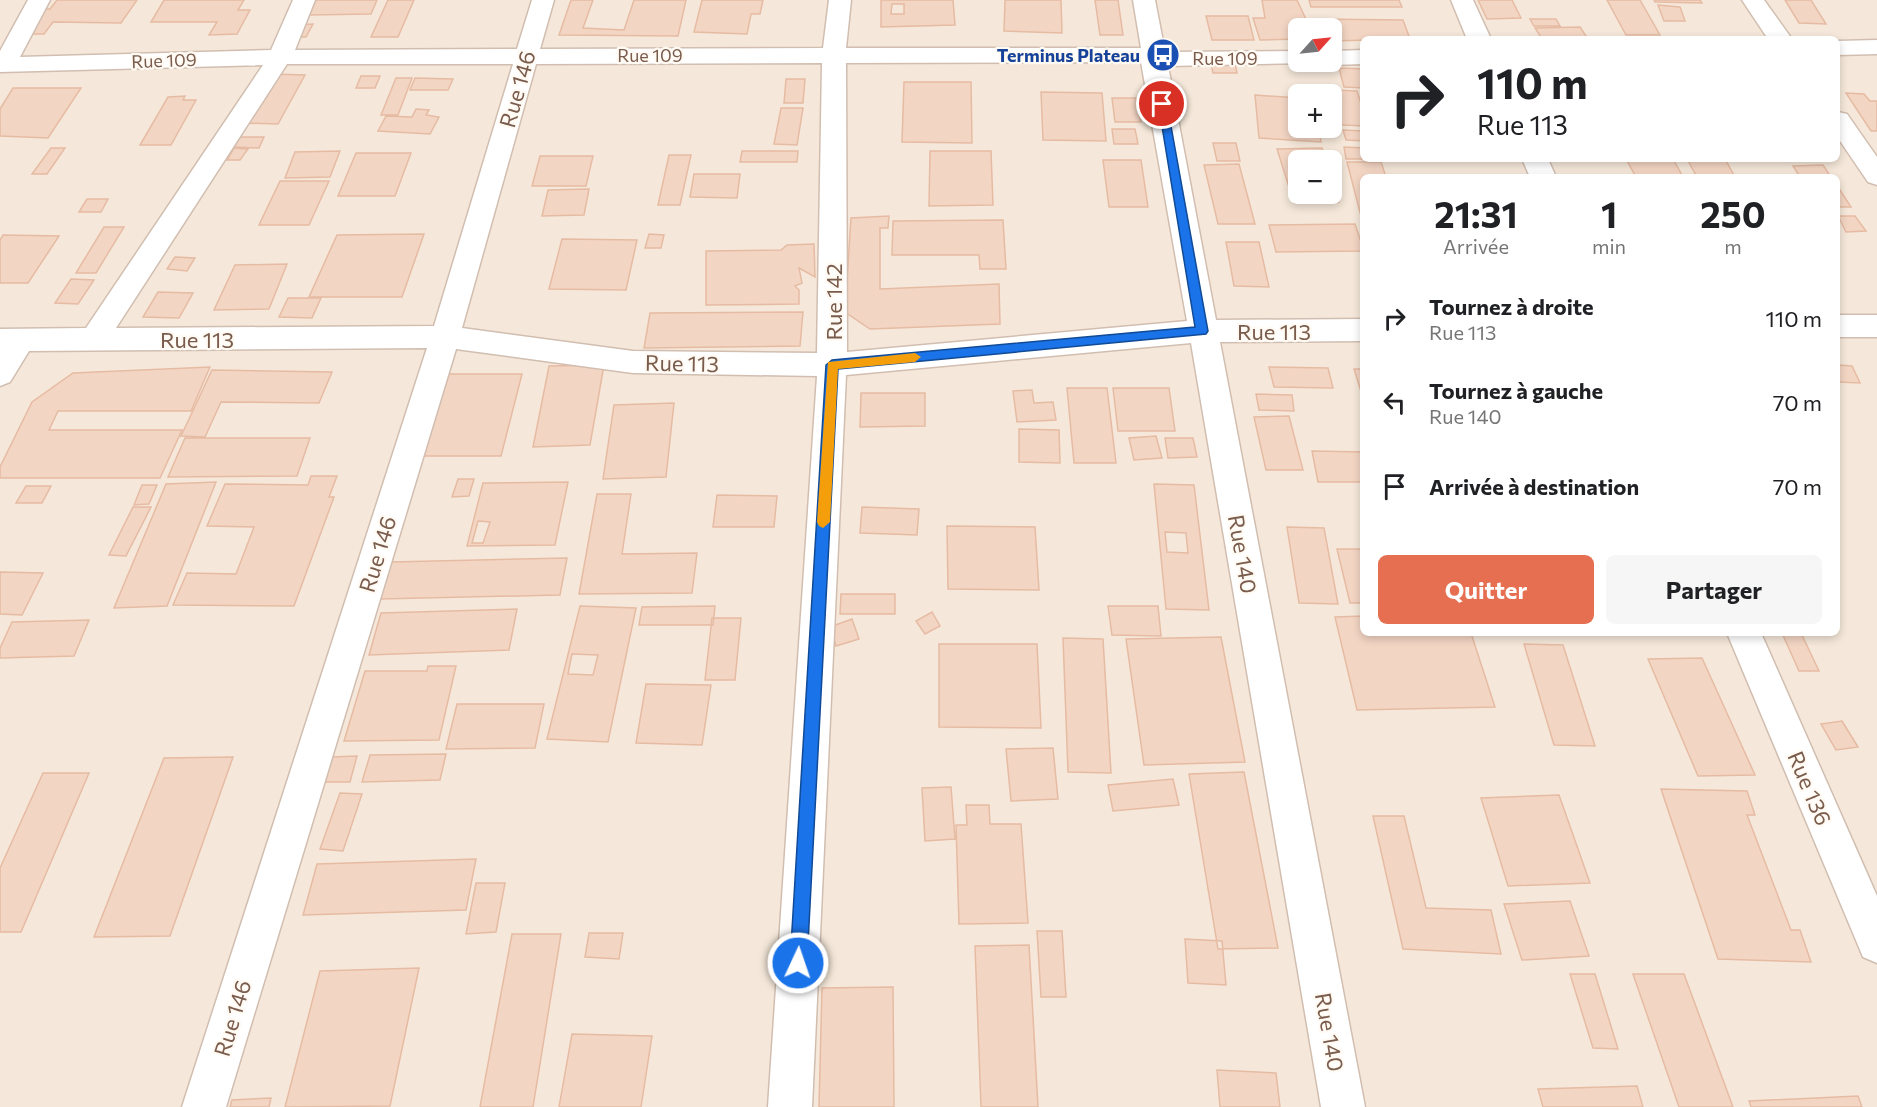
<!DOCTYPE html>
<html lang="fr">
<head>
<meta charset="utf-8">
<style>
	body { margin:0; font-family:Commissioner,sans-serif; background:#f6f6f6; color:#202124; height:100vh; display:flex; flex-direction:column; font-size:22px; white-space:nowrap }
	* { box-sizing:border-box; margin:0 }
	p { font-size:20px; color:#757577 }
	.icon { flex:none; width:33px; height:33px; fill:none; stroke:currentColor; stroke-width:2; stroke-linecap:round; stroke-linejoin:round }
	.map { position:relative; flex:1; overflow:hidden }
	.side { position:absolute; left:1360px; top:174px; width:480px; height:462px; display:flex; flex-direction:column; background:#fff; border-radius:9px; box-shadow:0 3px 9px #0003 }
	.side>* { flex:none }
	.hud { position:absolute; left:1360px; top:36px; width:480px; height:126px; border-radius:9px; box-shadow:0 3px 9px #0003; background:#fff; color:#202124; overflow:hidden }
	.needle { width:39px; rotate:63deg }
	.tools { position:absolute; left:1288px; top:18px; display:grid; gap:12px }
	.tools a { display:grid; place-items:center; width:54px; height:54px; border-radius:9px; background:#fff; box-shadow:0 3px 9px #0003; font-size:30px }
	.pin { position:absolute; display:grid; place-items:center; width:51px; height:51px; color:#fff; margin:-26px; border:3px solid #fff; border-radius:50%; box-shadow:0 2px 6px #0007 }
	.me { position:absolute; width:66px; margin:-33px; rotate:3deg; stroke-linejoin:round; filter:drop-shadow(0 0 4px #0008) }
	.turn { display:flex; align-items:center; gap:21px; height:126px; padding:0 18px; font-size:27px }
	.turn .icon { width:78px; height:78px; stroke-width:2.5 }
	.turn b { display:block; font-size:42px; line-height:51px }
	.eta { display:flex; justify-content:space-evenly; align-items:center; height:102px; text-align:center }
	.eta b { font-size:36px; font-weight:700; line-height:42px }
	.action { display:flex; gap:12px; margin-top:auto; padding:12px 18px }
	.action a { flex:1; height:69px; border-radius:9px; background:#e76f51; color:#fff; font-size:24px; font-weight:700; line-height:69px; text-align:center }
	.action a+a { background:#f6f6f6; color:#202124 }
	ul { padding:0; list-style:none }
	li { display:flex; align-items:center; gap:18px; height:84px; padding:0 18px }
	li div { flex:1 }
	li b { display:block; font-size:22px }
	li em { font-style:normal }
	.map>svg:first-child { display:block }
	.residential { fill:#f5e8da; fill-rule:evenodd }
	.building { fill:#f3d5c3; stroke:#e6bba3; stroke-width:1.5; fill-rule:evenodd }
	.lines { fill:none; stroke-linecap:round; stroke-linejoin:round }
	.minor-casing { stroke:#d1beb0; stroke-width:3 }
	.minor { fill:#fff; fill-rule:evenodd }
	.route { fill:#1a73e8; stroke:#114b97; stroke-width:1.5 }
	.slow { fill:#f59e0b }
	.labels { text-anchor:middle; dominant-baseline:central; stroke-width:4.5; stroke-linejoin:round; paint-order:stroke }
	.far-street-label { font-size:18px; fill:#7a5c4d; stroke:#fffaf3 }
	.far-transit-label { font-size:18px; font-weight:bold; fill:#164399; stroke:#fffaf3; text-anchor:end }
	.street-label { font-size:22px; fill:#7a5c4d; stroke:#fffaf3 }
</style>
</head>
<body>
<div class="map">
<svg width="1877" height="1107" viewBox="0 0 1877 1107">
	<rect width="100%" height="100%" fill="#fdf6ec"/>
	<path class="residential" d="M0,0H1877V1107H0ZM1299,28H1332V62H1299ZM1364,39H1838V159H1364ZM1299,94H1332V128H1299ZM1299,160H1332V194H1299ZM1364,177H1838V633H1364Z"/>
	<path class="building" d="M57,0H137L121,23L53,22L44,34H19L39,9H50Z
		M164,0H244L238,10H250L237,34L209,35L217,22H151Z
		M316,0H377L371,14L309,15Z
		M388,0H414L398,37H371Z
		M571,0H593L583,28L624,30L634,0H686L678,36L559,35Z
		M702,0H763L760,14H751L747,34L694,32Z
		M881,0H953L955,25L881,27ZM892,4H904V14H891Z
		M1005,0H1061L1062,33L1004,31Z
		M1095,0H1118L1123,35H1100Z
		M1262,0H1297L1310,28H1299V39L1260,40L1253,18H1265Z
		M1309,0H1399L1402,7H1311Z
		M1478,0H1512L1521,18L1487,19Z
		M1607,0H1640L1660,35H1626Z
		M1654,0H1700L1702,3L1655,2Z
		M1785,0H1811L1826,24L1799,23Z
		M1658,5L1680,7L1685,21H1664Z
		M1206,16H1248L1254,40H1212Z
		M1315,19L1403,20L1410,39L1332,41V28H1318Z
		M1530,19H1556L1560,26H1534Z
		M313,24L306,37H291L296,25Z
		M1580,27L1588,39H1542L1535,28Z
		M1211,64H1235L1237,73H1213Z
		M1339,68L1364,69V88L1344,87Z
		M270,74L305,75L278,124L242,123Z
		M361,76H380L375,88H356Z
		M396,78H412L398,115H381Z
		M415,78L453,79L448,90H410Z
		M786,79H805L803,103H784Z
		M904,82H971L972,143L902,142Z
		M13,88H81L48,138L0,136V109Z
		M1333,90L1357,91L1364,113V126L1342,125Z
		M1041,92L1102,93L1106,141L1043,140Z
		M1846,93L1864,94L1870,101H1877V131H1871Z
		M1255,95L1299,98V128H1319L1321,142L1259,138Z
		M185,96L183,100H196L171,145H140L168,97Z
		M1112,98H1136L1141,122H1115Z
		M781,108H803L797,145L774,144Z
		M416,109L429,110L426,115L439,117L430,134L378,131L386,116L412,117Z
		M1112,129H1135L1138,144H1114Z
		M1343,130L1364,131V141L1346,140Z
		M240,137H264L259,148L234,147Z
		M1213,143H1236L1240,161H1217Z
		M1344,147L1364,148V159H1377H1346Z
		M51,148H65L47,174H32Z
		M234,148L248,149L240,160H227Z
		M1322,148L1326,160H1299V194H1332V179L1339,202L1294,203L1277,149Z
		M340,151L330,177L285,178L295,152Z
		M742,151H798L797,162H740Z
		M930,151H991L993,205L929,206Z
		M356,153H411L395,196H338Z
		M669,155H691L680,205H658Z
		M540,156H593L586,186H532Z
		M1626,159H1673L1683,177H1636Z
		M1687,159H1725L1735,177H1697Z
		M1103,160H1141L1148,207H1109Z
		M1347,162H1381L1386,177H1364V216H1361Z
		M1239,164L1255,224H1218L1204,165Z
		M1823,165L1831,177H1800L1793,166Z
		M694,174H740L737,198L690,197Z
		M280,181H329L309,225H259Z
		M1838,187L1851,207H1838Z
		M589,189L584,215L542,216L548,190Z
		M87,199H108L101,212H79Z
		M889,216L888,228H880V289L999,284L1000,324L870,329L845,312L851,218Z
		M1838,216H1855L1866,231L1846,232Z
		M1003,220L1006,269H980L979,255H892L893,221Z
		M1355,224L1364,251L1276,252L1269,225Z
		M104,227H124L96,273H76Z
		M424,234L402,297H309L337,235Z
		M649,234L664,235L661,248H645Z
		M3,235L59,236L28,283H0V240Z
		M562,239L637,240L626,290L549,289Z
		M1226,242H1259L1269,287L1234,286Z
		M814,244L815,277L799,268L802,283L795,286L799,290V304L706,305V251L781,250L787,245Z
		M175,257L195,258L187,271L167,269Z
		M287,264L269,309L214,310L235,265Z
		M71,279L94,280L78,304L55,303Z
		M158,292L193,293L179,318L143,317Z
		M288,298H321L312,318L279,317Z
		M803,312L800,346L644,348L650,313Z
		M604,365L590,445L533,447L549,366Z
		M1838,365L1852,366L1860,383L1838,382Z
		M210,367L191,411H58L49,430H182L160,478H0V467L32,402L73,373Z
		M1269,367L1328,368L1333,388L1274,387Z
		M1354,369H1364V401Z
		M212,370L332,372L319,403L221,402L205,437L181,436Z
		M448,374H522L501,456H423Z
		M1067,388H1107L1116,463H1074Z
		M1113,388H1169L1175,431H1118Z
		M1032,390L1034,403L1053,402L1056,420L1017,422L1013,391Z
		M861,393H925V426L860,427Z
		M1256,394L1292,395L1294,411L1259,410Z
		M674,403L666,477L603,479L614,405Z
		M1289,416L1303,470H1266L1254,417Z
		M1019,429L1059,430L1060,463L1019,462Z
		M1156,436L1162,458L1134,460L1129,438Z
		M185,438H310L297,476L168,477Z
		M1165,438H1193L1197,457L1168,458Z
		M1312,451L1364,452V482H1318Z
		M311,476H337L329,497H334L294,606L173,605L187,573L236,574L254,527L207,526L225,484L308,485Z
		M458,479H474L469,496L452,497Z
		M216,482L167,606L114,608L166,484Z
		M568,482L555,545L467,546L483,483ZM478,521L490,522L483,543H472Z
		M1154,484L1194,485L1209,610L1166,609ZM1165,532L1186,533L1188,553L1167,552Z
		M142,485H157L149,504L134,505Z
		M26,486H51L42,503H16Z
		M597,494H631L622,554L697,553L692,593L579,594Z
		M717,495L777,496L774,527H713Z
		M133,507H151L126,556L109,555Z
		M862,507L919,509L917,535L860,533Z
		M947,526L1035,527L1039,590L948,589Z
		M1287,527L1324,528L1338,604L1299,603Z
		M1337,549H1364V603H1350Z
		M567,558L560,595L380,599L391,562Z
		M0,572L43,573L22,615L0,614Z
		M841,594H895V614H840Z
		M580,606L636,608L608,742L547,739ZM572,654L598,655L593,675L568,674Z
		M715,606L713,625H639L642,607Z
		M1108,606H1158L1161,636L1112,635Z
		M517,609L509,650L369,655L381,613Z
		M932,612L940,626L925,634L916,621Z
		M1364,616V633H1471L1495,707L1357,710L1335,617Z
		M712,618H741L735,680H705Z
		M852,619L859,639L836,646L830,627Z
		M89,620L74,656L0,658V648L12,622Z
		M1782,633H1801L1819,671H1799Z
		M1221,637L1245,762L1144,765L1126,639Z
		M1063,638L1103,639L1111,773L1068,772Z
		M939,644H1037L1041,728L939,727Z
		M1524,644L1563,645L1595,746L1554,745Z
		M1702,658L1755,775L1698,776L1648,659Z
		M428,666H456L439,740L344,741L365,671H427Z
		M646,684L711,685L702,745L636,743Z
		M457,704H544L535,748L446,749Z
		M1842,721L1858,747L1836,750L1821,724Z
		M1053,748L1058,799L1011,801L1006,749Z
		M446,754L440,780L362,782L370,755Z
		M357,756L350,782H323L330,757Z
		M233,757L170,936L94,937L164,758Z
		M1244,772L1278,948L1218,949L1189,774Z
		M43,773H89L21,932H0V868Z
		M1173,779L1179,805L1113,811L1108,785Z
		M951,787L955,839L925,841L922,788Z
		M1661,789L1747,791L1755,815H1747L1791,930H1800L1811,962L1718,959Z
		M340,793L362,794L343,851L320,849Z
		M1559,795L1590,883L1508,886L1481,798Z
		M966,805H989L990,824H1021L1028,923L959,924L956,825H967Z
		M1373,816H1404L1426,908L1491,910L1501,954L1403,949Z
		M476,859L466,910L303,915L317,864Z
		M476,883H505L496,932L466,934Z
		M1570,901L1589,956L1522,960L1504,904Z
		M1037,931H1062L1066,997H1041Z
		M589,933H623L619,959L585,957Z
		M512,934H561L533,1107H480Z
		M1185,939L1222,941L1226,985L1188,983Z
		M1029,945L1038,1107H981L975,946Z
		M419,968L390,1106L285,1107L320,971Z
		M1570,974H1595L1618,1049L1593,1048Z
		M1633,974H1684L1733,1107H1679Z
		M893,987L894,1107H819L822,988Z
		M572,1034L652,1036L641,1107H559Z
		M1217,1070L1276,1073L1280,1107H1220Z
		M1637,1086L1643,1107H1543L1538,1089Z
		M1858,1096L1862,1107H1751L1749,1101Z
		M271,1098L269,1107H230L232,1100Z"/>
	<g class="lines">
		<defs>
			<path id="minor" d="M28,0H50L20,57L271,50L293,0H315L295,50L517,49L532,0H554L540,49L823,48L829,0H851L846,48H1141L1133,0H1155L1165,52L1299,51V62L1307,63L1168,66L1216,320L1364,319V341L1220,342L1365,1107H1321L1191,343L846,375L812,1107H768L817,376L633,373L456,349L226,1107H182L427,348L29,351L10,382L0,386V329L86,328L263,65L0,72V51ZM1141,62L1187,321L847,352L846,63ZM822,63L817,353L633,351L462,328L536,64ZM287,64H513L434,326L116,328Z
				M1451,0H1473L1491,39H1467Z
				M1742,0H1764L1792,39H1768Z
				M1877,40V54L1838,55V41Z
				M1364,50V64L1332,65L1322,62H1332V51Z
				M1838,112L1847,114L1877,157V185L1868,182L1838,138Z
				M1522,159H1548L1556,177H1530Z
				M1838,315H1877V337H1838Z
				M1727,633H1761L1877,896V963L1863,957Z"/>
		</defs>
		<use href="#minor" class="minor-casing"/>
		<use href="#minor" class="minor"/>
	</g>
	<path class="route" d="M1158,102L1167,104L1208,331L1206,334L838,369L807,963L804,969L798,972L792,969L790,963L826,365L832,360L1195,327Z"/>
	<path class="slow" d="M915,353L921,357L915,362L838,369L830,522L823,528L819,526L817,522L828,362Z"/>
	<defs>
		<symbol id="bus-disc" viewBox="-11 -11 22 22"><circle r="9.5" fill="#1a4fb4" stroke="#fffaf3"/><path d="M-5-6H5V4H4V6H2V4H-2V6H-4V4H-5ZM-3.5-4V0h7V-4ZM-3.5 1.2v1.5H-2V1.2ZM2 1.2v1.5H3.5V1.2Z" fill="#fff"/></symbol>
	</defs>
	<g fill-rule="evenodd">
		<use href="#bus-disc" x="1144" y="36" width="38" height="38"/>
	</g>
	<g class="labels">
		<g class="far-street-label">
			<text x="650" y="55">Rue 109</text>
			<text x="1225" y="58">Rue 109</text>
			<text transform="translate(164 60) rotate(-2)">Rue 109</text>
		</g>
		<g class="far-transit-label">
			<text x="1140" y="55">Terminus Plateau</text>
		</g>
		<g class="street-label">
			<text transform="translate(517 89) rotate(-74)">Rue 146</text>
			<text transform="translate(833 302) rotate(-90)">Rue 142</text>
			<text x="1274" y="331">Rue 113</text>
			<text x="197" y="339">Rue 113</text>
			<text transform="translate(682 363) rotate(1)">Rue 113</text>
			<text transform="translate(377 554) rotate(-73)">Rue 146</text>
			<text transform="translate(1243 554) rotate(80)">Rue 140</text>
			<text transform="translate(1810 788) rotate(67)">Rue 136</text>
			<text transform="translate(232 1018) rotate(-73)">Rue 146</text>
			<text transform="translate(1330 1032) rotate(80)">Rue 140</text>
		</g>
	</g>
</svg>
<div class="tools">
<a><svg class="needle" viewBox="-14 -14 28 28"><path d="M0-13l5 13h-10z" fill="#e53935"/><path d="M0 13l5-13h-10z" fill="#757577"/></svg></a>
<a>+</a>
<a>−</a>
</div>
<div class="pin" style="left:1162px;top:104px;background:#d93025"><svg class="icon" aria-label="arrive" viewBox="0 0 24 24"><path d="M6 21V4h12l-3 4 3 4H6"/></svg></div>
<svg class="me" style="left:798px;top:963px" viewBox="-20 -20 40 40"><circle r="17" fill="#1a73e8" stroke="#fff" stroke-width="3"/><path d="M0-11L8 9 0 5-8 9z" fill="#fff"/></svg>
<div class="hud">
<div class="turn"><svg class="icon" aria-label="right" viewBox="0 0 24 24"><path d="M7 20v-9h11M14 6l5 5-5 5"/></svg><div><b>110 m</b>Rue 113</div></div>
</div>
<section class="side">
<div class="eta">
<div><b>21:31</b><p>Arrivée</p></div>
<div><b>1</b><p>min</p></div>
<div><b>250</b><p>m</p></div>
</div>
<ul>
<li><svg class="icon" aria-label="right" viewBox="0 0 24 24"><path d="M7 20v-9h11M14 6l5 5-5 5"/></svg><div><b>Tournez à droite</b><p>Rue 113</p></div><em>110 m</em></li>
<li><svg class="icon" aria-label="left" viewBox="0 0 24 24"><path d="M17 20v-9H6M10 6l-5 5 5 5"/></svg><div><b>Tournez à gauche</b><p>Rue 140</p></div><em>70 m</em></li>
<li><svg class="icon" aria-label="arrive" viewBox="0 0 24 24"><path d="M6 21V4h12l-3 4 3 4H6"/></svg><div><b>Arrivée à destination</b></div><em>70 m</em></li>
</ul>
<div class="action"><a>Quitter</a><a>Partager</a></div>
</section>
</div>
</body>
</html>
